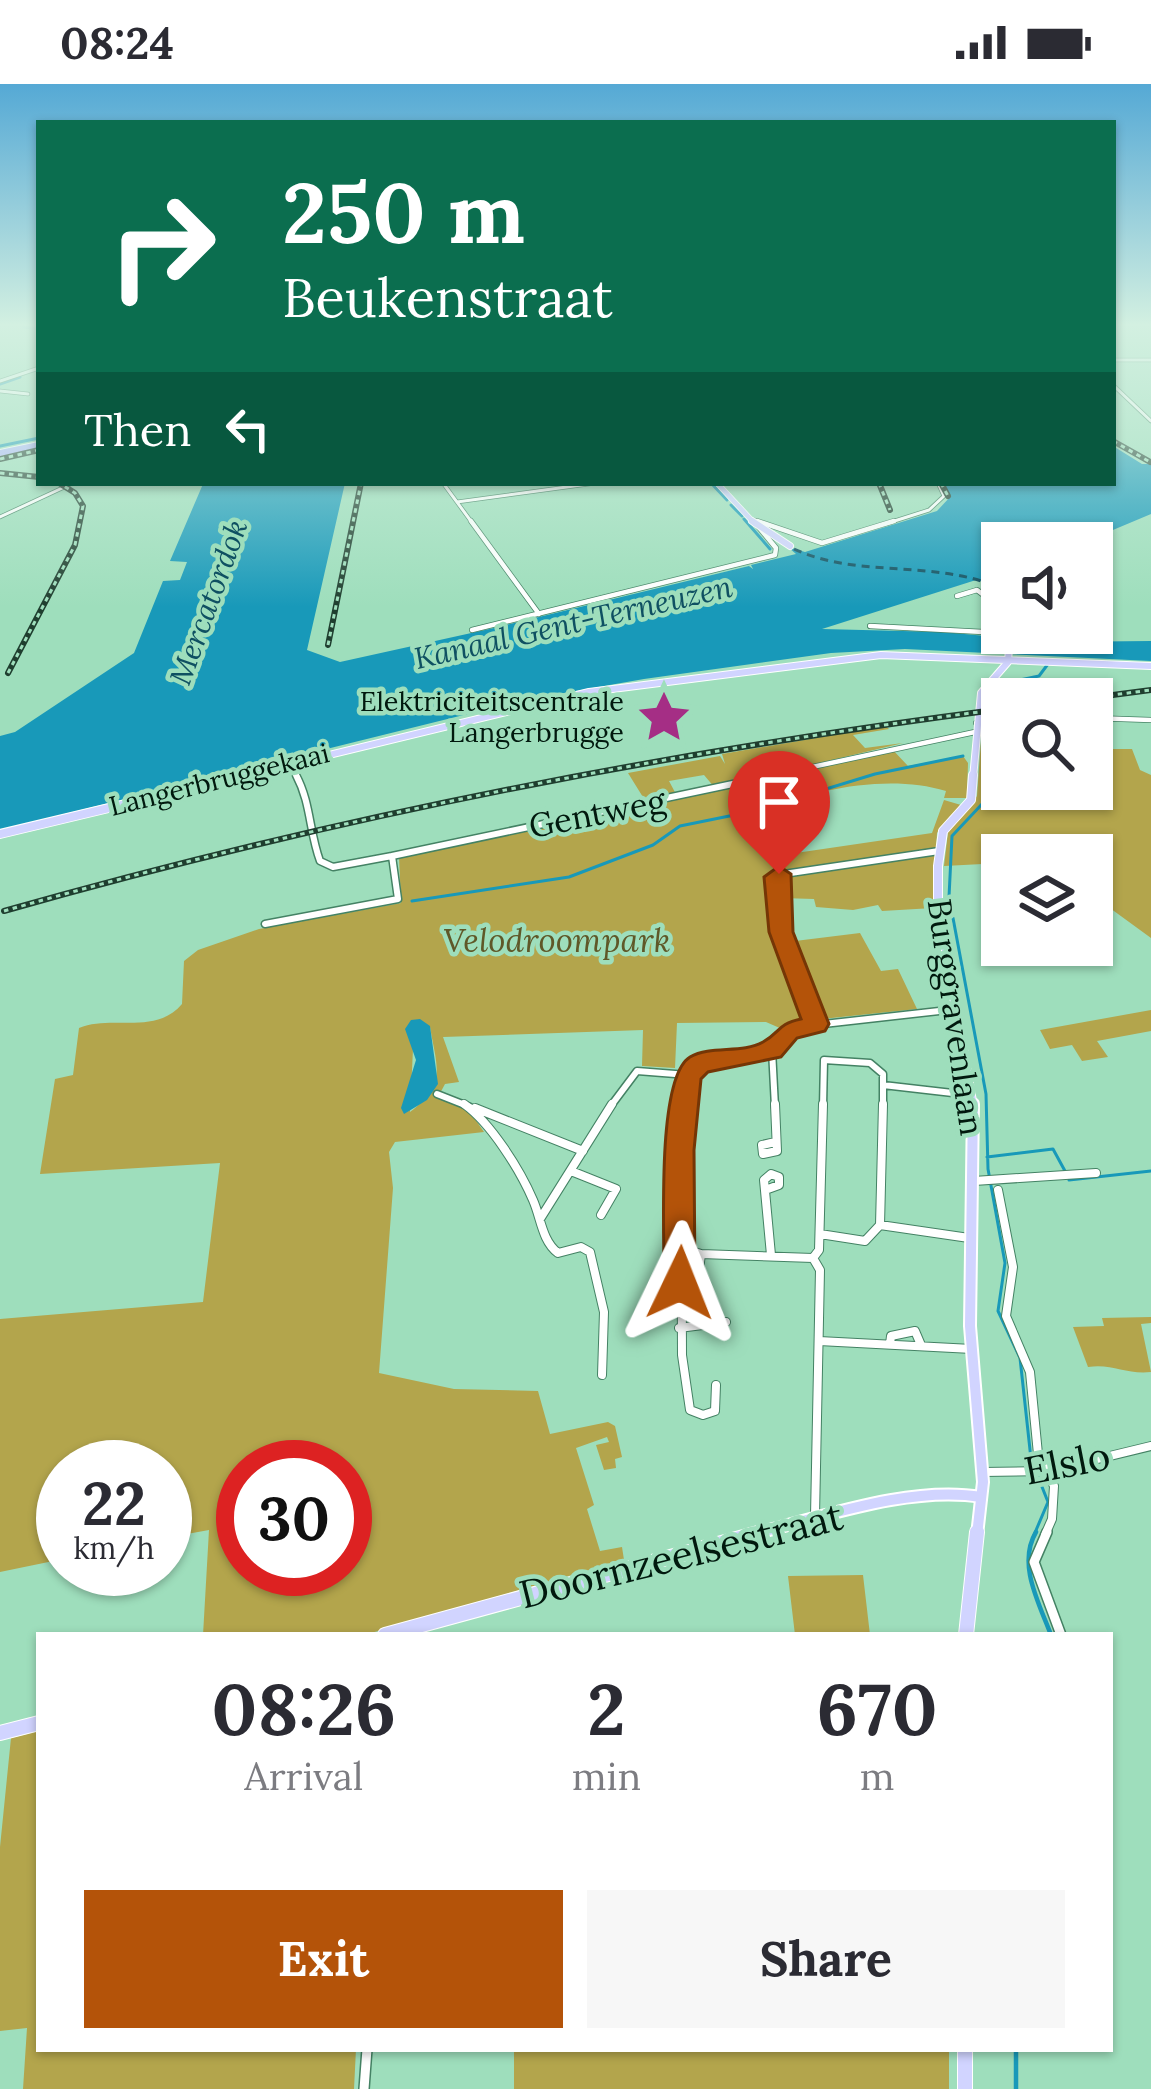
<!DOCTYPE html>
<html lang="en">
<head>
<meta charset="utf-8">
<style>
	body { margin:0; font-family:Lora,serif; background:#f7f7f7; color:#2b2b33; height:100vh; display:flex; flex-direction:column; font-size:45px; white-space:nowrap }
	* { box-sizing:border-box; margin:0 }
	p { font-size:39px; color:#7c7c81 }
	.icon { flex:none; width:66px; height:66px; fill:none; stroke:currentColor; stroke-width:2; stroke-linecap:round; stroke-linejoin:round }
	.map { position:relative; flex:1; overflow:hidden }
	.details { position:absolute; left:36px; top:1548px; width:1077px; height:420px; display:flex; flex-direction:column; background:#fff; border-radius:0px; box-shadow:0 3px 9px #0004 }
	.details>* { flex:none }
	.top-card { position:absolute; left:36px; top:36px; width:1080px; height:366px; border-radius:0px; box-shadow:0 3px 9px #0004; background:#0b6e4f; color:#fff; overflow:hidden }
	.controls { position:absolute; left:981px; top:438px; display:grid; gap:24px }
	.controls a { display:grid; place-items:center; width:132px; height:132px; border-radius:0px; background:#fff; box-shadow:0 3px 9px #0004; font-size:60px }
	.speed { position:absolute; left:36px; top:1356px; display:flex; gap:24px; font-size:60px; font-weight:700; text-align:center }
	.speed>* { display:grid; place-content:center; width:156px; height:156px; border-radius:50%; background:#fff; box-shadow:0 3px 9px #0004; line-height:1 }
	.speed small { font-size:30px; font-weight:400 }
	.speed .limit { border:18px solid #d22; background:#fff; color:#111 }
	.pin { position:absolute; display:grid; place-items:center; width:102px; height:102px; color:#fff; margin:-123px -51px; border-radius:50% 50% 50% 0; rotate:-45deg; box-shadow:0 0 12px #0007 }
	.pin .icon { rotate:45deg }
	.me { position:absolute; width:132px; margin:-66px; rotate:2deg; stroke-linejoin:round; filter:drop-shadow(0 0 9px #0008) }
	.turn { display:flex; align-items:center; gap:42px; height:252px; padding:0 48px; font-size:54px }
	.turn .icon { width:156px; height:156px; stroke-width:2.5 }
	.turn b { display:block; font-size:84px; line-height:102px }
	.then { display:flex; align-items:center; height:114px; padding:0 48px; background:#0003; gap:24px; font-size:45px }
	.eta { display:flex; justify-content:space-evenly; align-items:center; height:204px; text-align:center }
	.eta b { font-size:72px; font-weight:700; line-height:84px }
	.cta { display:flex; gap:24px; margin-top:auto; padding:24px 48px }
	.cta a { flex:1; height:138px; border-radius:0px; background:#b45309; color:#fff; font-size:48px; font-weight:700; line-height:138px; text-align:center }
	.cta a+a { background:#f7f7f7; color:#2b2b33 }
	.status { display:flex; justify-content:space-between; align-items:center; height:84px; padding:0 60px; background:#fff; direction:ltr }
	.status svg { height:33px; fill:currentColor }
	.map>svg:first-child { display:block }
	.green { fill:#b3a54c; fill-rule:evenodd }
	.water { fill:#1899b9 }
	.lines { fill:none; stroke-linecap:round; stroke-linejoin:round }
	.stream-far1 { stroke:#1899b9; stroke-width:3 }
	.stream { stroke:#1899b9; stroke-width:4.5 }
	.ferry { stroke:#0f5062; stroke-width:3; stroke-dasharray:8 6; stroke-linecap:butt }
	.minor-far4-casing { stroke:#448264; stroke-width:4.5 }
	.minor-far3-casing { stroke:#448264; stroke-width:6 }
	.minor-far2-casing { stroke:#448264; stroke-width:9 }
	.minor-far1-casing { stroke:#448264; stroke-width:10 }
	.minor-casing { stroke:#448264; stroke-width:12 }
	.major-far4-casing { stroke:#fff; stroke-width:6 }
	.major-far3-casing { stroke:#fff; stroke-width:8 }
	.major-far2-casing { stroke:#fff; stroke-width:10 }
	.major-far1-casing { stroke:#fff; stroke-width:14 }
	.major-casing { stroke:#fff; stroke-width:16 }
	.highway-casing { stroke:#fff; stroke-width:8 }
	.minor-far4 { stroke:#fff; stroke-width:3 }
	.minor-far3 { stroke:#fff; stroke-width:4.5 }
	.minor-far2 { stroke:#fff; stroke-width:6 }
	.minor-far1 { stroke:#fff; stroke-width:8 }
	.minor { stroke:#fff; stroke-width:9 }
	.major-far4 { stroke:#d1d4ff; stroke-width:4.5 }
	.major-far3 { stroke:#d1d4ff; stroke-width:6 }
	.major-far2 { stroke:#d1d4ff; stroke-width:8 }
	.major-far1 { stroke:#d1d4ff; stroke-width:10 }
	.major { stroke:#d1d4ff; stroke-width:14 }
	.highway { stroke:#b3b8ff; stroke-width:6 }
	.rail-casing { stroke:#1f3e2f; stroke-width:6 }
	.rail { stroke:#9edebc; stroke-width:3; stroke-dasharray:4.5; stroke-linecap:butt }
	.route { fill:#b45309; stroke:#753606; stroke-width:3 }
	.labels { text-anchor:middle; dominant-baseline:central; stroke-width:9; stroke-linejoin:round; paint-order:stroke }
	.far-poi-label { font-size:27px; fill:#01190e; stroke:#9edebc; text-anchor:end }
	.far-street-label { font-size:27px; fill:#01190e; stroke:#9edebc }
	.far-water-label { font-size:30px; font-style:italic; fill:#0f5062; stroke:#9edebc }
	.street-label { font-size:33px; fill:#01190e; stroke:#9edebc }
	.park-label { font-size:33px; font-style:italic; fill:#5f5828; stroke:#9edebc }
	.near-street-label { font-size:39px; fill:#01190e; stroke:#9edebc }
</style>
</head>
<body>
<div class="status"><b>08:24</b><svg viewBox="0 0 49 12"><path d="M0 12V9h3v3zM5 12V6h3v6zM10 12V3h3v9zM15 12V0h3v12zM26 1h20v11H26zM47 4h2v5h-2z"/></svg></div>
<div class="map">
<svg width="1151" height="2005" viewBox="0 0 1151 2005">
	<rect width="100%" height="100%" fill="#9edebc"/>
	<path class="green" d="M1092,637L1103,665H1132L1140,686L1151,691V854L1092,811V771H1002V779L944,782L948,748L977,712L982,642L1002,639V705H1092Z
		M886,642L889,645L853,651L865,664L903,659L715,704L704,691L669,697L677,712L646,718L628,689L720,672L725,680L722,670Z
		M892,665L908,682L963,672L968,679L967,714H944L946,707C891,690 818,704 764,726L789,770L932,749L944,716L961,721L937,749L933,824L882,827L878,821L853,826L816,823L814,815L781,814L787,858L860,849L881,887L898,885L917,925L803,937L782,945L766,938L677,939L675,984L642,982L643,946L443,953L459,998L445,1000L438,1013L468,1025L484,1048L395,1058L389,1068L393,1104L379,1289L454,1305L538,1307L550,1350L608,1338L615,1342L622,1373L615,1375L616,1384L604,1386L596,1361L609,1358L607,1353L576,1364L594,1421L587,1425L600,1467L622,1463L624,1476L364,1551H203L209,1446L165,1454V1383H63V1475L0,1488V1235L203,1218L220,1079L40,1090L55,995L73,991L79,944C112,930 155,952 182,920L184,877L198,866L259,845L401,819L399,773L763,697L765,701L757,704L767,719L828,703L811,686ZM430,943C437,984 447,1000 410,1028L413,965ZM243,1383H345V1485H243Z
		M1151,926V947L1097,957L1108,973L1082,977L1072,961L1050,965L1040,946Z
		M1151,1233V1239L1141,1240L1151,1288C1127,1291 1112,1279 1088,1283L1073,1243L1104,1242L1102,1234Z
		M863,1491L870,1551H795L788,1492Z
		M39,1647V1965H356L354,2005H23L27,1944L0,1947V1763L11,1654Z
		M514,1965H949V2005H514Z"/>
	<path class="water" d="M1113,362L1142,380H1151V430L1082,459H1002V488L986,493L996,501L976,496L822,545L943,548L1050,558L1151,557V577L905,565L831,569L644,595L524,616L0,746V652L15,648L134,569L163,497L180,496L187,478L170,477L203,400L345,399L307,566L340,578L494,544L501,548L498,543L749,482L753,485L751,481L796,470L788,463L805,468L937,427L950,413L944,399H1113Z
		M420,935L430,942L438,1000L427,1016L404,1030L401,1024L416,976L405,945L411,936Z"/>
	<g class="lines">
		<path class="stream-far1" d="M24,243L39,245
			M0,300L20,293
			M0,362L39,354
			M711,399L727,416
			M731,421L742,432
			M744,435L770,465
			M993,623L1000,600L1039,592L1048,580
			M949,813L952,752L983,719L984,659L990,641
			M412,817L569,793L653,761L680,742L754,727L875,690L963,672
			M953,834L986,1010L988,1085L1005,1179L998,1227L1020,1274L1031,1375L1048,1418L1034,1451
			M987,1073L1053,1065L1065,1087
			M1069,1096L1151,1087"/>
		<path class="stream" d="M1036,1448C1017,1480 1039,1519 1051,1551
			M1016,1965V2005"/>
		<path class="ferry" d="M794,465C857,494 928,476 993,501"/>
		<defs>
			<path id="minor-far4" d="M1113,276H1151
				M0,297L39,284
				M1113,301L1151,337
				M0,307L28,310
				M443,399L473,440
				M457,418L596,399
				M0,433L73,399
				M755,436L766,440
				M885,440L929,426L944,412L938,399"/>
			<path id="minor-far3" d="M471,437L539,530
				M757,437L822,459L894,437
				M957,512L977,506L1002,525
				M1092,530L1109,519
				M870,542L1002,549
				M472,546L775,471L776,464L757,441
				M1092,634L1151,636
				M976,639L1002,636
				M290,678L298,694
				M761,694L975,648"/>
			<path id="minor-far2" d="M296,691C311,719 309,747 320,777L333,783L392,772
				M265,840L398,815L392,772L775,691
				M816,940L782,850L777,791L939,767
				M772,966L775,1023
				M437,1010L470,1023
				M610,1023L637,987L688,991
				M680,1023C688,968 726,975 772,966L783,950L797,943L957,925
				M823,1023L824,976L870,979L883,990V1001L970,1011
				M883,1023V1001"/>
			<path id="minor-far1" d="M464,1020C491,1039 520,1086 533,1116C541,1134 542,1157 558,1169L581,1163L590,1168L604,1228L602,1291
				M681,1020L682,1271L690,1326L703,1331L715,1327L716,1301
				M775,1020L777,1067L763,1070L762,1061L775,1058
				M883,1020L880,1141L969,1154
				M475,1024L583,1067
				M571,1087L616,1105L601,1131
				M974,1097L1096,1089
				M768,1105L779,1101V1093L771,1090L764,1096L771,1171
				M998,1106L1013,1183L1006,1232L1030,1288L1038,1370L1054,1402L1052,1435L1045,1451
				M540,1135L612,1020
				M820,1150L865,1157L880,1141
				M682,1164L701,1170L813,1174
				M684,1187L699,1186L701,1170
				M679,1244L726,1238
				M819,1257L972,1265
				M890,1260L891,1252L915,1247L921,1261
				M982,1388L1048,1387L1151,1362
				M815,1432L820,1186L813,1174L819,1166L823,1020"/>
			<path id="minor" d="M1047,1448L1034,1478L1061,1551
				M364,2005L367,1965"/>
			<path id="major-far4" d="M717,399L755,440"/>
			<path id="major-far3" d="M752,437L790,462
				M995,501L1002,506
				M234,694L589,608L881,571L1151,582
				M973,694L981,609L1008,578L1010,549"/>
			<path id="major-far2" d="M0,750L247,691
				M973,1023L938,820V782L943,747L971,716L973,691"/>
			<path id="major-far1" d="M973,1020L970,1242L983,1398L977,1451
				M750,1451C820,1434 910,1401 981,1413"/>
			<path id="major" d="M385,1551L762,1448
				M966,1551L977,1448
				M0,1649L39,1639
				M965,1965V2005"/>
			<path id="highway" d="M0,369L39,361"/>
		</defs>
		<use href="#minor-far4" class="minor-far4-casing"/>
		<use href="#minor-far3" class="minor-far3-casing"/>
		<use href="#minor-far2" class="minor-far2-casing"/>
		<use href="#minor-far1" class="minor-far1-casing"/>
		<use href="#minor" class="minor-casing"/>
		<use href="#major-far4" class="major-far4-casing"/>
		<use href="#major-far3" class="major-far3-casing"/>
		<use href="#major-far2" class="major-far2-casing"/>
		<use href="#major-far1" class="major-far1-casing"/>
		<use href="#major" class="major-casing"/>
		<use href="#highway" class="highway-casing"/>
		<use href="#minor-far4" class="minor-far4"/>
		<use href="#minor-far3" class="minor-far3"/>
		<use href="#minor-far2" class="minor-far2"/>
		<use href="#minor-far1" class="minor-far1"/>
		<use href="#minor" class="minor"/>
		<use href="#major-far4" class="major-far4"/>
		<use href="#major-far3" class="major-far3"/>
		<use href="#major-far2" class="major-far2"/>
		<use href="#major-far1" class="major-far1"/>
		<use href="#major" class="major"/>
		<use href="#highway" class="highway"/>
		<defs>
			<path id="rail" d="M1113,357L1150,378
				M0,375L39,366
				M0,389L39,393
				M879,399L890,426
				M941,399L948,412
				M328,561L361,399
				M8,589L75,461L83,422L75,409L59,399
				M1082,615L1151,606
				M4,827C330,734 666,668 1002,625"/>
		</defs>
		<use href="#rail" class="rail-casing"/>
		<use href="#rail" class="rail"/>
	</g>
	<linearGradient id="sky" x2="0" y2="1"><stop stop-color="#55a9d5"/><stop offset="0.46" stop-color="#d3f0e1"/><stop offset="1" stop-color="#d3f0e1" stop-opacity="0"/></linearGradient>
	<rect width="1151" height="523" fill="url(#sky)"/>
	<path class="route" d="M779,782L791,790L793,848L829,940L825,947L797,954L781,973L708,988L701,995L694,1066L695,1199L691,1209L680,1213L669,1209L664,1199C665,1158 655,994 690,973C711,961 742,970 763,958C780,949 777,940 801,935L769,848L764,793Z"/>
	<defs>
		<symbol id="sight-bare" viewBox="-9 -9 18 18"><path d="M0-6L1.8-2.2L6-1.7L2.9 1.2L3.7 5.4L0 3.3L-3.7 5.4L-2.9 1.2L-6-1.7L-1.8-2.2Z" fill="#a52e85" stroke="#9edebc" stroke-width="2.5" paint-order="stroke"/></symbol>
	</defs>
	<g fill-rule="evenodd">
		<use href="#sight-bare" x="626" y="595" width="76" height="76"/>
	</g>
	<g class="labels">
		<g class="far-poi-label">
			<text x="624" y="617">Elektriciteitscentrale<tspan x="624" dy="31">Langerbrugge</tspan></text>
		</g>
		<g class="far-street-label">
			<text transform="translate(219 695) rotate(-14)">Langerbruggekaai</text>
		</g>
		<g class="far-water-label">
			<text transform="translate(208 518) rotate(-70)">Mercatordok</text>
			<text transform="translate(573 538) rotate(-13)">Kanaal Gent-Terneuzen</text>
		</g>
		<g class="street-label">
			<text transform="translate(597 729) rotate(-11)">Gentweg</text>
			<text transform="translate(956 933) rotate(82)">Burggravenlaan</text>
		</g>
		<g class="park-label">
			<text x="557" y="856">Velodroompark</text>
		</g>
		<g class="near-street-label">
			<text transform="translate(1067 1379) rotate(-11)">Elslo</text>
			<text transform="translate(681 1471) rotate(-14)">Doornzeelsestraat</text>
		</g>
	</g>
</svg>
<div class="controls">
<a><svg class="icon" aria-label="sound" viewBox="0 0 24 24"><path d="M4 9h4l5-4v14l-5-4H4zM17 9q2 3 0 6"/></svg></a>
<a><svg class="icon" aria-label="search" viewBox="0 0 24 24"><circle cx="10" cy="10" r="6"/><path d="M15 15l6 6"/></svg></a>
<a><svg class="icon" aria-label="layers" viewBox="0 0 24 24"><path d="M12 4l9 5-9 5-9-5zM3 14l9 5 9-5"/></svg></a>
</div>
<div class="speed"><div>22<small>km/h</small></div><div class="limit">30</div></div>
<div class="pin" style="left:779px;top:790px;background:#d93025"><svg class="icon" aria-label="arrive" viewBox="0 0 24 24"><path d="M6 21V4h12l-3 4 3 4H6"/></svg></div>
<svg class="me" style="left:680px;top:1199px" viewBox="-20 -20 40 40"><path d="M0-17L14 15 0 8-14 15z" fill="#b45309" stroke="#fff" stroke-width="4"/></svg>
<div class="top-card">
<div class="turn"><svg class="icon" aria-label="right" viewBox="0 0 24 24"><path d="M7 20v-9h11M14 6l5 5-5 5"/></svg><div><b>250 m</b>Beukenstraat</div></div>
<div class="then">Then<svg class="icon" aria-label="left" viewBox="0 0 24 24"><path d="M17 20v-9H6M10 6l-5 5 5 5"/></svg></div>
</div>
<section class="details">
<div class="eta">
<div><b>08:26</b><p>Arrival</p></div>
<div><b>2</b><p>min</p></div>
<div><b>670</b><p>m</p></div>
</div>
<div class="cta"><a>Exit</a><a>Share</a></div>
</section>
</div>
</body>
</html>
